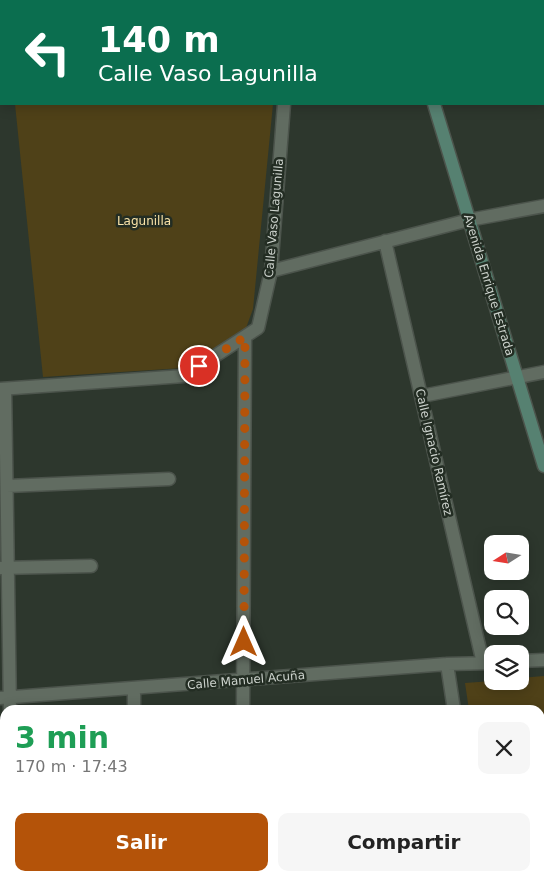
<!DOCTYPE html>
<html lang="es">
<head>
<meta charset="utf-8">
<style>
	body { margin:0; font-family:"DejaVu Sans",sans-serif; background:#f6f6f6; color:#222; height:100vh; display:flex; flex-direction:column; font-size:19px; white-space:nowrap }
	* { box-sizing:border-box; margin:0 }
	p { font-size:16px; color:#767676 }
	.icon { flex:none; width:28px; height:28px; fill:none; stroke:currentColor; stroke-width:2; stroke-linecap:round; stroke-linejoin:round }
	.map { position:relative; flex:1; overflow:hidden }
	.drawer { position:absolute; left:0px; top:705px; width:545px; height:176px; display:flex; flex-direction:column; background:#fff; border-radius:15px 15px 0 0; box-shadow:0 2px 12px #0003 }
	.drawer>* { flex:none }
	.top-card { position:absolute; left:0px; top:0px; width:545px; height:105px; box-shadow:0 2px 12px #0003; background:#0b6e4f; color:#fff; overflow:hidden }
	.needle { width:32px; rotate:258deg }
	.buttons { position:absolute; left:484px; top:535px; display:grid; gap:10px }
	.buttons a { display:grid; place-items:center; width:45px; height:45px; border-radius:10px; background:#fff; box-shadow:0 2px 12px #0003; font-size:25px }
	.pin { position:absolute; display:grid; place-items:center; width:42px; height:42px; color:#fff; margin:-21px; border:2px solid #fff; border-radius:50%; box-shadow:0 1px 5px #0007 }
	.me { position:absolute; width:55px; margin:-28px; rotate:0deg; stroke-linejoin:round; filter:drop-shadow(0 0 4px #0008) }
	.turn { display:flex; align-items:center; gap:18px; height:105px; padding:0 15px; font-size:22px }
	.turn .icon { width:65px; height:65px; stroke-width:2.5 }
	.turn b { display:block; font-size:35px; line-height:42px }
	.round { display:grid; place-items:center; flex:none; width:52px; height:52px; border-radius:10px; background:#f6f6f6 }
	.overview { display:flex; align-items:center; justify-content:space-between; height:85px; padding:0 15px }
	h1 { font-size:30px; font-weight:600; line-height:38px; color:#1e9e55 }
	.cta { display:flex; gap:10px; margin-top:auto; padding:10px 15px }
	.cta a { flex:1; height:58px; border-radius:10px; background:#b45309; color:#fff; font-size:20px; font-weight:600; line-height:58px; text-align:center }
	.cta a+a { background:#f6f6f6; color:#222 }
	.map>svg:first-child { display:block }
	.green { fill:#4f4118 }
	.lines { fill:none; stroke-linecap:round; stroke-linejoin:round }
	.lane-casing { stroke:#4c544c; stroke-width:9 }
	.street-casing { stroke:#4c544c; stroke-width:15 }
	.secondary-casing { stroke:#4c544c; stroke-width:15 }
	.lane { stroke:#616c61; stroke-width:7 }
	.street { stroke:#616c61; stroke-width:12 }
	.secondary { stroke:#568171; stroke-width:12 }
	.route { stroke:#b45309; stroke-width:9; stroke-dasharray:0 16.2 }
	.labels { text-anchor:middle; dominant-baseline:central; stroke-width:5; stroke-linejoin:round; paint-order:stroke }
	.street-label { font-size:12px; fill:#cdd3cd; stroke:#232d23 }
	.park-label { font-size:12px; fill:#f8e2a7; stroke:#232d23 }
</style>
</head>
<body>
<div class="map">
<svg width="544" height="881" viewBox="0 0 544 881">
	<rect width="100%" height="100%" fill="#2d372d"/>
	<path class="green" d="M15,104H273L253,309L246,328L183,368L43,377Z
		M544,676V881H493L492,876H540V710H469L465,683L492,681H520V678Z"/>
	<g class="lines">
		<defs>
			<path id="lane" d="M44,0V1"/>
			<path id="street" d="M171,0L172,1
				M278,0V1
				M213,1L216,0
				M537,1L542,0
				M0,79H1
				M385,241L483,663
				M271,271L469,220L544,206
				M0,389L184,376L258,328L271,271L284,104
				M5,389L10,710
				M422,396L544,372
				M7,486L169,479
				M0,568L91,566
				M520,661L544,660
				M447,664L454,710
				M134,689V710
				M0,698L447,664L492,663
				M243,710L245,337
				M10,876V881
				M135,876L136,881
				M478,876L479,881
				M243,881V876"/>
			<path id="secondary" d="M404,0V1
				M434,104L544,466"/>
		</defs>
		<use href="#lane" class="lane-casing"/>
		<use href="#street" class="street-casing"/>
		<use href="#secondary" class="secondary-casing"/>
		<use href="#lane" class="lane"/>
		<use href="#street" class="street"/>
		<use href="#secondary" class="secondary"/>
	</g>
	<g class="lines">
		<path class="route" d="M199,366L245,337L244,642"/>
	</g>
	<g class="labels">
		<g class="street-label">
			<text transform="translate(274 218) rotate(-85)">Calle Vaso Lagunilla</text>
			<text transform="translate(489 285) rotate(73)">Avenida Enrique Estrada</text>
			<text transform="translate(434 452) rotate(77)">Calle Ignacio Ramírez</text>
			<text transform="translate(246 680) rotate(-5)">Calle Manuel Acuña</text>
		</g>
		<g class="park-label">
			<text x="144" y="221">Lagunilla</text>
		</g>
	</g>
</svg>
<div class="buttons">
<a><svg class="needle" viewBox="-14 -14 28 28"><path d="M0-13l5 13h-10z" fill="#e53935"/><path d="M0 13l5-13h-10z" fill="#767676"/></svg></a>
<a><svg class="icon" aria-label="search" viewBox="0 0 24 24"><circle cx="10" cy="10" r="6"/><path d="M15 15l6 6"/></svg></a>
<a><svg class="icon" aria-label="layers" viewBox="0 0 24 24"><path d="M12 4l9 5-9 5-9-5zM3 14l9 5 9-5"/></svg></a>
</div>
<div class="pin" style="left:199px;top:366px;background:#d93025"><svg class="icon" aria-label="arrive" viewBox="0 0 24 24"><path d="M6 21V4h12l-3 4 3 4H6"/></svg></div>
<svg class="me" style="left:244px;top:642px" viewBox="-20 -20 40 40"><path d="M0-17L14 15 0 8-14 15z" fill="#b45309" stroke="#fff" stroke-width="4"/></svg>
<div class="top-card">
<div class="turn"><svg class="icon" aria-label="left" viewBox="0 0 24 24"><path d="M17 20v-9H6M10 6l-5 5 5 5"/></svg><div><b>140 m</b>Calle Vaso Lagunilla</div></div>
</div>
<section class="drawer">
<div class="overview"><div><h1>3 min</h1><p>170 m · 17:43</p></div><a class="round"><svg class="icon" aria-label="close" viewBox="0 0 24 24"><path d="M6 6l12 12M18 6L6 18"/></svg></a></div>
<div class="cta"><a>Salir</a><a>Compartir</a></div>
</section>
</div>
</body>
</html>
